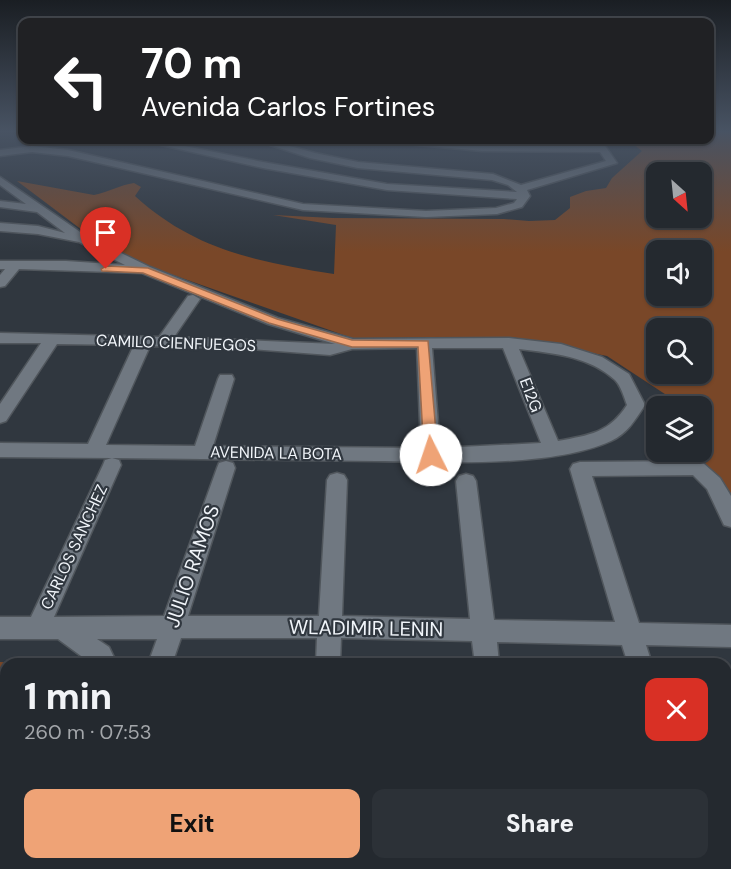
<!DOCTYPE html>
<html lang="en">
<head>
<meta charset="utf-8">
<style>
	body { margin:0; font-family:"DM Sans",sans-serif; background:#2c3137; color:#f1f3f6; height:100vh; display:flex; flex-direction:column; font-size:22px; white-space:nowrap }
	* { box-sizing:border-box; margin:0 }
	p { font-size:20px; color:#a3a6aa }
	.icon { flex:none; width:33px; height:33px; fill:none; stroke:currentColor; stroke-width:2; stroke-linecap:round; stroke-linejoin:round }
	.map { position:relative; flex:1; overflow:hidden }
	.panel { position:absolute; left:0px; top:658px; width:732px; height:212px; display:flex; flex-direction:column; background:#24292f; border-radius:18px 18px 0 0; box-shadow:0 2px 4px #0004,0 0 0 2px #41454b }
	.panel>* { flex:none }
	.top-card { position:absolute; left:18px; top:18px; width:696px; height:126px; border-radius:12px; box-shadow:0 2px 4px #0004,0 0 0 2px #41454b; background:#202124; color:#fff; overflow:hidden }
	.needle { width:39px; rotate:153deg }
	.buttons { position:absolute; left:646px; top:162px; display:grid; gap:12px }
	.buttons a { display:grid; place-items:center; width:66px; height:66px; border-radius:12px; background:#24292f; box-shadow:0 2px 4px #0004,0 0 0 2px #41454b; font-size:30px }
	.pin { position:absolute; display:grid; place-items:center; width:51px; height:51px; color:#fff; margin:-62px -26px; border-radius:50% 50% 50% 0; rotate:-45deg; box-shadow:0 0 6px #0007 }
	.pin .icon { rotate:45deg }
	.me { position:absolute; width:66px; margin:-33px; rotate:356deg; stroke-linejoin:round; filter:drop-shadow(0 0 4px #0008) }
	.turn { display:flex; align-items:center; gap:21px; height:126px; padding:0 24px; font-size:27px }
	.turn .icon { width:78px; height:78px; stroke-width:2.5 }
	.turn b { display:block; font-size:42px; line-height:51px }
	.round { display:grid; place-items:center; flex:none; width:63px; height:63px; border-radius:12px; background:#2c3137 }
	.headline { display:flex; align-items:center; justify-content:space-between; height:102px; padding:0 24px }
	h1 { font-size:36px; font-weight:800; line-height:45px }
	.action { display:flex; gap:12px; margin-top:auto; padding:12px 24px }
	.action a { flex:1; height:69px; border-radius:12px; background:#efa376; color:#111; font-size:24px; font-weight:800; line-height:69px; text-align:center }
	.action a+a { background:#2c3137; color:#f1f3f6 }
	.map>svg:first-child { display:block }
	.green { fill:#794728; fill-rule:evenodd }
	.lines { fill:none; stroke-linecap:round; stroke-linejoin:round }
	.minor-casing { stroke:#50565c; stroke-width:3 }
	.minor { fill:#707881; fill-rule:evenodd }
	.route { fill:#efa376; stroke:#9b6a4d; stroke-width:1.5 }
	.labels { text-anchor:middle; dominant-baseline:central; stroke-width:4.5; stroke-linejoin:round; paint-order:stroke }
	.street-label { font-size:16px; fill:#f1f5fa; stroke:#30373f }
	.near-street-label { font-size:20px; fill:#f1f5fa; stroke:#30373f }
</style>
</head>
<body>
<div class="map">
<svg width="731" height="869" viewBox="0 0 731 869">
	<rect width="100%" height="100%" fill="#30373f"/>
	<path class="green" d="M710,130H731V516L713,473L696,452H702V406H674V400L607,356L512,337L352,338L142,264L90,236L17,181L94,195C108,192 120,185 134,183L141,187L135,196C194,250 258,262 334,274L336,225L273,215L333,218L504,219L529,221L555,220L570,208V197L586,191L606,188L612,178L642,151L628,140H710ZM657,172H702V218H657ZM657,250H702V296H657ZM657,328H702V374H657Z
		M0,662L49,664H6V790L0,793Z"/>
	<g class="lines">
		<defs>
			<path id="minor" d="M139,140H155L263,162L387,184L517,192L508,185L492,180L358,168L310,158L255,140H268L315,153L358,162L493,174L521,185L606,161L600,152L482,151L397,143L392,140H422L482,145L596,146L593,140H601L617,163L527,190L530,196L522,207L497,214L426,217L303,210L68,156L32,152L0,156V150L32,146L68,150L303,204L426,211L496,208L514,203L517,199L387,190L263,168Z
				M0,177L86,236L150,267L278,318L353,339L509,338L561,344L602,357L629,374L645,405C635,420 628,433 611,441C552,468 442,462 376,461C288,460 200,459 112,458L119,460L121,465L54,617L164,616L217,468L219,463L226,461L233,463L235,468L188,616H319L327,480L330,475L337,473L344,475L347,480L342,616L470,619L456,481L459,476L466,474L473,476L476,481L494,620L615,622L570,469L573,464L580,462L696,461L703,463L720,478L731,496V527L724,525L707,489L693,475L592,476L639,623L731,625V647L646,645L652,664H628L622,645L497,642L499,664H475L472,641L341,638L340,664H316L317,638H181L172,664H148L157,639H97L109,647L117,664H92L58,639H0V617H31L103,465L105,460L112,458L0,457V443L88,444L134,345L57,344L6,421L0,423V404L41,343H0V333L159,337L188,296L193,295L200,299L174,337L335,344L268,324L142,273L19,269L5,286L0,287V275L5,269H0V261H66L125,265L79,242L38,234L0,231V223L38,226L65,233L37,212L0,207V201L26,204L0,185ZM150,346L236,348L330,355L352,349L417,348L421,448L213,446L234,379L232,375H220L218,379L195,446L106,445ZM432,348H503L541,443L440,448ZM519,349C552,353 589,356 615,380C621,386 624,397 627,405C609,433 590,435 558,441Z
				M115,864H145L144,869H114Z
				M306,864H336V869H306Z
				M501,864H531L532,869H502Z
				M687,864H717L719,869H689Z"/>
		</defs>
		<use href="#minor" class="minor-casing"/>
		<use href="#minor" class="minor"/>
	</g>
	<linearGradient id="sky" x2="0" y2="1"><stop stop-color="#1a1e23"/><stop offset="0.52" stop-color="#485363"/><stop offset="1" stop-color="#485363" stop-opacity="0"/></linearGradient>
	<rect width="731" height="252" fill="url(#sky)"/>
	<path class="route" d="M106,266L148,268L277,319L352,340L428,341L438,455L436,459H426L424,455L418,347H352L269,323L143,273L102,271L101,269Z"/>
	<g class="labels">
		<g class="street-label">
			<text transform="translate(176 343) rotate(2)">CAMILO CIENFUEGOS</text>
			<text transform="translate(531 395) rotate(69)">E12G</text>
			<text transform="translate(276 453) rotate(1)">AVENIDA LA BOTA</text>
			<text transform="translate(74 547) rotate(-65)">CARLOS SANCHEZ</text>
		</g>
		<g class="near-street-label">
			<text transform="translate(192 566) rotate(-71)">JULIO RAMOS</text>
			<text transform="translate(366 628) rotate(1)">WLADIMIR LENIN</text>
		</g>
	</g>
</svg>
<div class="buttons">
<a><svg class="needle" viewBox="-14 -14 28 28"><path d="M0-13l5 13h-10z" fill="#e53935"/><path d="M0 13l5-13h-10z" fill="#a3a6aa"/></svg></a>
<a><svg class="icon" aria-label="sound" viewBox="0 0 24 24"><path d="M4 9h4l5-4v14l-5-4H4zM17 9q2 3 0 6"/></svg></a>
<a><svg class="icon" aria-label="search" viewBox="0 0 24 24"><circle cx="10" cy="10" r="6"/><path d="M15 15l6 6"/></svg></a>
<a><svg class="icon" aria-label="layers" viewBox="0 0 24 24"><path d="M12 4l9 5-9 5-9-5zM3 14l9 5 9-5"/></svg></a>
</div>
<div class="pin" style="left:106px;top:269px;background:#d93025"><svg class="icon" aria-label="arrive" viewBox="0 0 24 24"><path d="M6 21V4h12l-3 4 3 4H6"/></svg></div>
<svg class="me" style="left:431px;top:455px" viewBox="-20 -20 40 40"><circle r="19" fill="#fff"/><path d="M0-13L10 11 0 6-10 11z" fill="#efa376"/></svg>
<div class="top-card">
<div class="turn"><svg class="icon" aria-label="left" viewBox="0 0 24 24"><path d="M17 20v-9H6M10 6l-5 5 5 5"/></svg><div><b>70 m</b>Avenida Carlos Fortines</div></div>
</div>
<section class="panel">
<div class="headline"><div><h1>1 min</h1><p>260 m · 07:53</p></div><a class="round" style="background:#d93025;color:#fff"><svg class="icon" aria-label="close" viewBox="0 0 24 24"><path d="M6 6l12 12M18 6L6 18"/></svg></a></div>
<div class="action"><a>Exit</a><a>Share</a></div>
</section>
</div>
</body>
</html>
